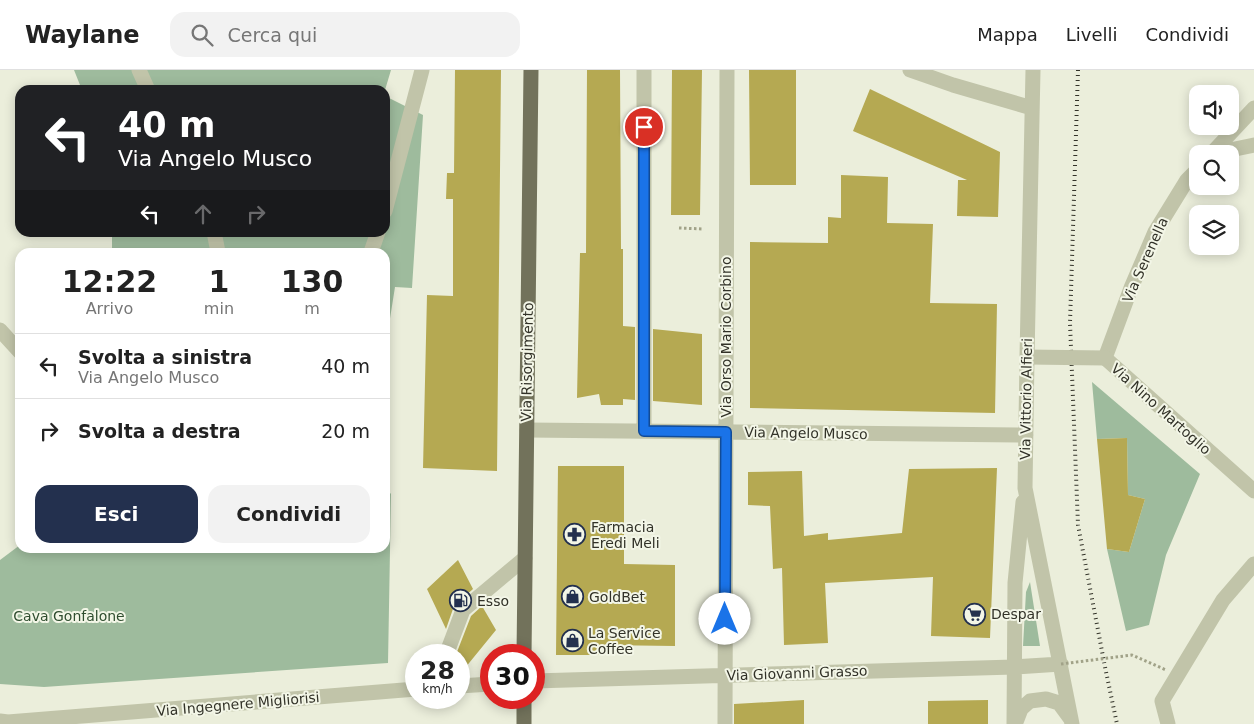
<!DOCTYPE html>
<html lang="it">
<head>
<meta charset="utf-8">
<style>
	body { margin:0; font-family:"DejaVu Sans",sans-serif; background:#f2f2f2; color:#222; height:100vh; display:flex; flex-direction:column; font-size:19px; white-space:nowrap }
	* { box-sizing:border-box; margin:0 }
	p { font-size:16px; color:#767676 }
	.icon { flex:none; width:28px; height:28px; fill:none; stroke:currentColor; stroke-width:2; stroke-linecap:round; stroke-linejoin:round }
	.map { position:relative; flex:1; overflow:hidden }
	.drawer { position:absolute; left:15px; top:178px; width:375px; height:305px; display:flex; flex-direction:column; background:#fff; border-radius:15px; box-shadow:0 2px 12px #0003 }
	.drawer>* { flex:none }
	.top-card { position:absolute; left:15px; top:15px; width:375px; height:152px; border-radius:15px; box-shadow:0 2px 12px #0003; background:#202124; color:#fff; overflow:hidden }
	.fabs { position:absolute; left:1189px; top:15px; display:grid; gap:10px }
	.fabs a { display:grid; place-items:center; width:50px; height:50px; border-radius:10px; background:#fff; box-shadow:0 2px 12px #0003; font-size:25px }
	.speed { position:absolute; left:405px; top:574px; display:flex; gap:10px; font-size:25px; font-weight:700; text-align:center }
	.speed>* { display:grid; place-content:center; width:65px; height:65px; border-radius:50%; background:#fff; box-shadow:0 2px 12px #0003; line-height:1 }
	.speed small { font-size:12px; font-weight:400 }
	.speed .limit { border:8px solid #d22; background:#fff; color:#111 }
	.pin { position:absolute; display:grid; place-items:center; width:42px; height:42px; color:#fff; margin:-21px; border:2px solid #fff; border-radius:50%; box-shadow:0 1px 5px #0007 }
	.me { position:absolute; width:55px; margin:-28px; rotate:0deg; stroke-linejoin:round; filter:drop-shadow(0 0 4px #0008) }
	.turn { display:flex; align-items:center; gap:18px; height:105px; padding:0 20px; font-size:22px }
	.turn .icon { width:65px; height:65px; stroke-width:2.5 }
	.turn b { display:block; font-size:35px; line-height:42px }
	.lanes { display:flex; align-items:center; height:48px; padding:0 20px; background:#0003; justify-content:center; gap:25px; direction:ltr }
	.lanes .off { opacity:.35 }
	.eta { display:flex; justify-content:space-evenly; align-items:center; height:85px; text-align:center }
	.eta b { font-size:30px; font-weight:700; line-height:35px }
	.button { display:flex; gap:10px; margin-top:auto; padding:10px 20px }
	.button a { flex:1; height:58px; border-radius:15px; background:#23304e; color:#fff; font-size:20px; font-weight:700; line-height:58px; text-align:center }
	.button a+a { background:#f2f2f2; color:#222 }
	ul { padding:0; list-style:none }
	li { display:flex; align-items:center; gap:15px; height:65px; padding:0 20px; border-top:1px solid #e0e0e0 }
	li div { flex:1 }
	li b { display:block; font-size:19px }
	li em { font-style:normal }
	header { display:flex; align-items:center; gap:30px; box-sizing:border-box; height:70px; padding:0 25px; background:#fff; border-bottom:1px solid #e0e0e0 }
	header strong { font-size:24px }
	nav { display:flex; gap:28px; margin-inline-start:auto; font-size:18px }
	.search { width:350px; height:45px; background:#f2f2f2; display:flex; align-items:center; gap:12px; box-sizing:border-box; padding:0 18px; border-radius:15px; color:#767676; font-size:19px }
	.map>svg:first-child { display:block }
	.green { fill:#9ebb9d }
	.building { fill:#b5a952 }
	.lines { fill:none; stroke-linecap:round; stroke-linejoin:round }
	.path { stroke:#a1a288; stroke-width:3; stroke-dasharray:2.5 2.5; stroke-linecap:butt }
	.minor { stroke:#c1c4a9; stroke-width:15 }
	.major { stroke:#72725b; stroke-width:15 }
	.rail { stroke:#323228; stroke-width:4; stroke-dasharray:1 4; stroke-linecap:butt }
	.path-bridge { stroke:#a1a288; stroke-width:3; stroke-dasharray:2.5 2.5; stroke-linecap:butt }
	.minor-bridge { stroke:#c1c4a9; stroke-width:15 }
	.route-casing { stroke:#114b97; stroke-width:12 }
	.route { stroke:#1a73e8; stroke-width:9 }
	.labels { text-anchor:middle; dominant-baseline:central; stroke-width:4; stroke-linejoin:round; paint-order:stroke }
	.street-label { font-size:14px; fill:#323228; stroke:#f3f6e7 }
	.poi-label { font-size:14px; fill:#323228; stroke:#f3f6e7; text-anchor:start }
	.park-label { font-size:14px; fill:#2f4d2f; stroke:#f3f6e7 }
</style>
</head>
<body>
<header>
<strong>Waylane</strong>
<div class="search"><svg class="icon" aria-label="search" viewBox="0 0 24 24"><circle cx="10" cy="10" r="6"/><path d="M15 15l6 6"/></svg>Cerca qui</div>
<nav><a>Mappa</a><a>Livelli</a><a>Condividi</a></nav>
</header>
<div class="map">
<svg width="1254" height="654" viewBox="0 0 1254 654">
	<rect width="100%" height="100%" fill="#ebeedb"/>
	<path class="green" d="M74,0H391L385,20H82Z
		M385,26L423,45L412,218L395,217L385,280V182H112V163L385,162Z
		M1092,312L1200,404L1166,485L1149,555L1126,561L1107,479L1129,482L1145,429L1128,425L1127,368L1097,369Z
		M385,417L391,424L388,593L44,617L0,614V490L20,475V478H385Z
		M1030,512L1040,576H1023L1026,522Z"/>
	<path class="building" d="M455,0H501L497,401L423,398L427,225L453,226V129H446L447,103H454Z
		M587,0H620L621,179H623V256L635,257V330L623,329V335H601L599,324L577,328L580,183H586Z
		M672,0H702L700,145H671Z
		M749,0H796V115H750Z
		M870,19L1000,82L998,147L957,146L958,110H967L853,61Z
		M841,105L888,107L887,153L933,154L930,233L997,234L995,343L750,338V172L828,173V147L841,148Z
		M653,259L702,264V335L653,331Z
		M1127,368L1128,425L1145,429L1129,482L1107,479L1097,369Z
		M558,396H624V494L675,495V576L601,575V585H556Z
		M997,398L990,568L931,566L933,507L825,513L828,573L784,575L782,498L773,499L770,436L748,435V402L802,401L804,466L828,463V470L902,463L909,399Z
		M458,490L473,519L454,536L446,559L427,519Z
		M482,536L496,560L465,598L457,582L471,546Z
		M804,630V654H734V634Z
		M988,630V654H928V631Z"/>
	<g class="lines">
		<path class="path" d="M679,158L704,159"/>
		<path class="minor" d="M139,0L148,20
			M644,0V361
			M910,0L953,15L1032,38
			M1033,0L1027,287L1025,418L1072,654
			M1211,84L1254,38
			M1211,84L1254,75
			M1198,99L1187,110L1155,162L1131,218L1105,288L1254,421
			M385,141L422,0
			M214,162L218,182
			M371,182L378,162
			M0,260L20,282
			M527,360L1026,365
			M446,585L463,540L525,488
			M534,611L1014,597L1061,594
			M459,616L491,614
			M0,651L8,652L416,619
			M1016,652L1021,639L1030,631L1046,629L1059,633L1070,648
			M725,654L727,0
			M1014,654L1015,513L1023,432
			M1168,654L1162,631L1223,530L1254,494"/>
		<path class="major" d="M524,585L531,0
			M524,654V628"/>
		<path class="rail" d="M1078,0L1070,253L1078,455L1105,597L1117,654"/>
		<path class="path-bridge" d="M1061,594L1132,585L1166,600"/>
		<path class="minor-bridge" d="M1027,287L1105,288"/>
	</g>
	<g class="lines">
		<defs>
			<path id="route" d="M644,57V361L726,362L725,549"/>
		</defs>
		<use href="#route" class="route-casing"/>
		<use href="#route" class="route"/>
	</g>
	<defs>
		<symbol id="pharmacy-ring" viewBox="-11 -11 22 22"><circle r="9.5" fill="#f3f6e7" stroke="#23304e" stroke-width="1.5"/><path d="M-2-6h4v4h4v4h-4v4h-4v-4h-4v-4h4Z" fill="#23304e"/></symbol>
		<symbol id="shop-ring" viewBox="-11 -11 22 22"><circle r="9.5" fill="#f3f6e7" stroke="#23304e" stroke-width="1.5"/><path d="M-5-2.5h2.3a2.7 3.5 0 0 1 5.4 0H5L5.5 6h-11ZM-1.5-2.5h3a1.5 2.3 0 0 0-3 0Z" fill="#23304e"/></symbol>
		<symbol id="fuel-ring" viewBox="-11 -11 22 22"><circle r="9.5" fill="#f3f6e7" stroke="#23304e" stroke-width="1.5"/><path d="M-5.5-6h7V0h2V4h1.3V-2.5L3-4.5l.8-.8L6-3V5H2.5V1h-1V6h-7ZM-4.2-4.7v3.2H.2V-4.7Z" fill="#23304e"/></symbol>
		<symbol id="supermarket-ring" viewBox="-11 -11 22 22"><circle r="9.5" fill="#f3f6e7" stroke="#23304e" stroke-width="1.5"/><path d="M-6-5.5h2.5l.6 2H6L4.5 2H-2.5L-4.4-4H-6ZM-1.5 3.2a1.3 1.3 0 1 0 .1 0ZM3 3.2a1.3 1.3 0 1 0 .1 0Z" fill="#23304e"/></symbol>
	</defs>
	<g fill-rule="evenodd">
		<use href="#pharmacy-ring" x="562" y="452" width="25" height="25"/>
		<use href="#shop-ring" x="560" y="514" width="25" height="25"/>
		<use href="#fuel-ring" x="448" y="518" width="25" height="25"/>
		<use href="#supermarket-ring" x="962" y="532" width="25" height="25"/>
		<use href="#shop-ring" x="560" y="558" width="25" height="25"/>
	</g>
	<g class="labels">
		<g class="street-label">
			<text transform="translate(1145 190) rotate(-66)">Via Serenella</text>
			<text transform="translate(726 267) rotate(-90)">Via Orso Mario Corbino</text>
			<text transform="translate(527 292) rotate(-89)">Via Risorgimento</text>
			<text transform="translate(1026 329) rotate(-89)">Via Vittorio Alfieri</text>
			<text transform="translate(1161 339) rotate(42)">Via Nino Martoglio</text>
			<text transform="translate(806 363) rotate(1)">Via Angelo Musco</text>
			<text transform="translate(797 603) rotate(-2)">Via Giovanni Grasso</text>
			<text transform="translate(238 634) rotate(-5)">Via Ingegnere Migliorisi</text>
		</g>
		<g class="poi-label">
			<text x="591" y="457">Farmacia<tspan x="591" dy="16">Eredi Meli</tspan></text>
			<text x="589" y="527">GoldBet</text>
			<text x="477" y="531">Esso</text>
			<text x="991" y="544">Despar</text>
			<text x="588" y="563">La Service<tspan x="588" dy="16">Coffee</tspan></text>
		</g>
		<g class="park-label">
			<text x="69" y="546">Cava Gonfalone</text>
		</g>
	</g>
</svg>
<div class="fabs">
<a><svg class="icon" aria-label="sound" viewBox="0 0 24 24"><path d="M4 9h4l5-4v14l-5-4H4zM17 9q2 3 0 6"/></svg></a>
<a><svg class="icon" aria-label="search" viewBox="0 0 24 24"><circle cx="10" cy="10" r="6"/><path d="M15 15l6 6"/></svg></a>
<a><svg class="icon" aria-label="layers" viewBox="0 0 24 24"><path d="M12 4l9 5-9 5-9-5zM3 14l9 5 9-5"/></svg></a>
</div>
<div class="speed"><div>28<small>km/h</small></div><div class="limit">30</div></div>
<div class="pin" style="left:644px;top:57px;background:#d93025"><svg class="icon" aria-label="arrive" viewBox="0 0 24 24"><path d="M6 21V4h12l-3 4 3 4H6"/></svg></div>
<svg class="me" style="left:725px;top:549px" viewBox="-20 -20 40 40"><circle r="19" fill="#fff"/><path d="M0-13L10 11 0 6-10 11z" fill="#1a73e8"/></svg>
<div class="top-card">
<div class="turn"><svg class="icon" aria-label="left" viewBox="0 0 24 24"><path d="M17 20v-9H6M10 6l-5 5 5 5"/></svg><div><b>40 m</b>Via Angelo Musco</div></div>
<div class="lanes"><svg class="icon" aria-label="left" viewBox="0 0 24 24"><path d="M17 20v-9H6M10 6l-5 5 5 5"/></svg><svg class="icon off" aria-label="ahead" viewBox="0 0 24 24"><path d="M12 20V5M6 11l6-6 6 6"/></svg><svg class="icon off" aria-label="right" viewBox="0 0 24 24"><path d="M7 20v-9h11M14 6l5 5-5 5"/></svg></div>
</div>
<section class="drawer">
<div class="eta">
<div><b>12:22</b><p>Arrivo</p></div>
<div><b>1</b><p>min</p></div>
<div><b>130</b><p>m</p></div>
</div>
<ul>
<li><svg class="icon" aria-label="left" viewBox="0 0 24 24"><path d="M17 20v-9H6M10 6l-5 5 5 5"/></svg><div><b>Svolta a sinistra</b><p>Via Angelo Musco</p></div><em>40 m</em></li>
<li><svg class="icon" aria-label="right" viewBox="0 0 24 24"><path d="M7 20v-9h11M14 6l5 5-5 5"/></svg><div><b>Svolta a destra</b></div><em>20 m</em></li>
</ul>
<div class="button"><a>Esci</a><a>Condividi</a></div>
</section>
</div>
</body>
</html>
